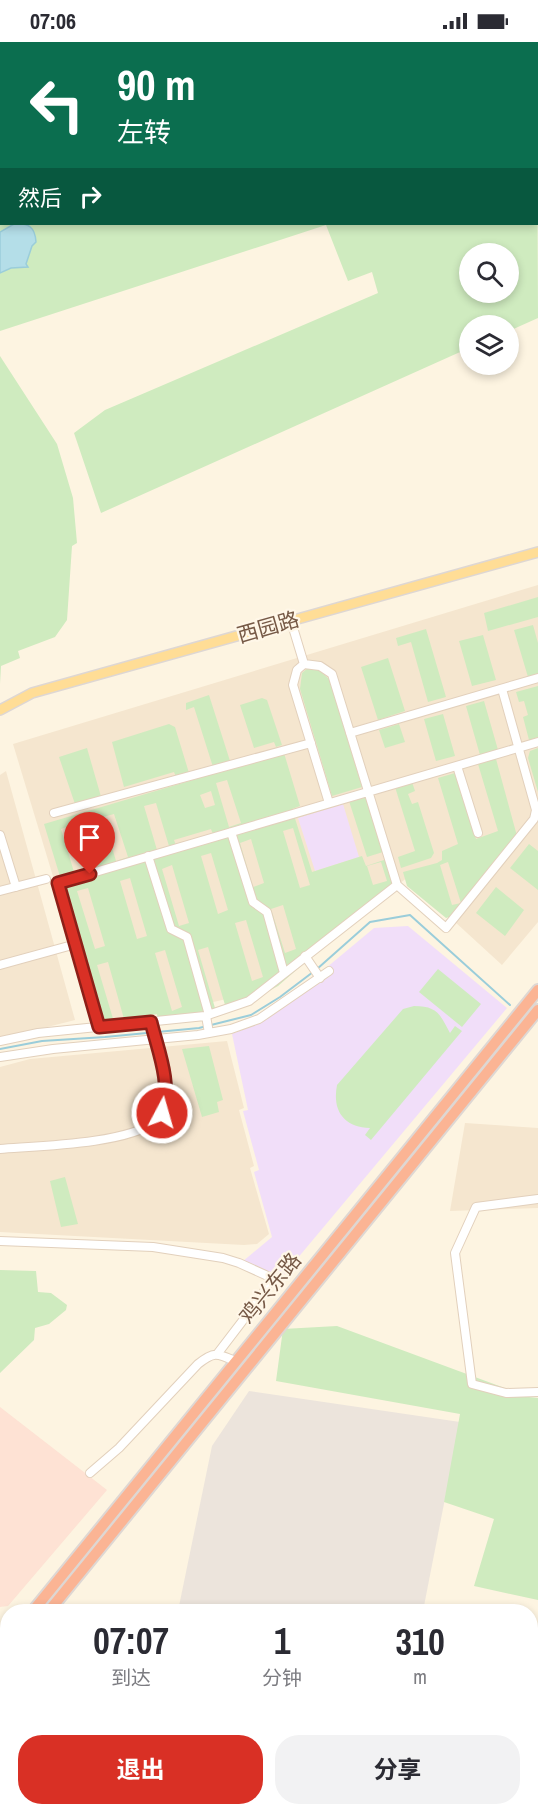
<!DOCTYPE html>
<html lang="zh">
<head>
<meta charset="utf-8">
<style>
	body { margin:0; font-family:"Archivo Narrow","Noto Sans SC",sans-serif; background:#f2f2f3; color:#2b2b33; height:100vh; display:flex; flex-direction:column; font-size:22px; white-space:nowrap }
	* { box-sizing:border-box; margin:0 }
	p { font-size:20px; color:#7c7c81 }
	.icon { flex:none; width:33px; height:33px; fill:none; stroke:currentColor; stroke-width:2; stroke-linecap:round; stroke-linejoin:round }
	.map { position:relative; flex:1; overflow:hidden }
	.sheet { position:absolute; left:0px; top:1562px; width:538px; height:212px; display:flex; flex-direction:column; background:#fff; border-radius:24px 24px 0 0; box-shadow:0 3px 9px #0003 }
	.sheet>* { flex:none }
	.guide { position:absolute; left:0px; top:0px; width:538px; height:183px; box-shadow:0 3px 9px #0003; background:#0b6e4f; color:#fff; overflow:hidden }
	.tools { position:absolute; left:459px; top:201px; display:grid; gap:12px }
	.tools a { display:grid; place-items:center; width:60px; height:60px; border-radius:50%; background:#fff; box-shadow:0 3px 9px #0003; font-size:30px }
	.pin { position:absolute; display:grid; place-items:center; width:51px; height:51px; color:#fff; margin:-62px -26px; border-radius:50% 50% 50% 0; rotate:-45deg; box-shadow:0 0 6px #0007 }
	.pin .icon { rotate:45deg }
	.me { position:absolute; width:66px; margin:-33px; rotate:6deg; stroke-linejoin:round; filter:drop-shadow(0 0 4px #0008) }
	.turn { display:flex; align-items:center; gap:21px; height:126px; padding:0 18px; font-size:27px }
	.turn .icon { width:78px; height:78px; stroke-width:2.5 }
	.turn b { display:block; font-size:42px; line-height:51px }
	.then { display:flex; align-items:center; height:57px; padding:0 18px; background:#0003; gap:12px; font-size:22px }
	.eta { display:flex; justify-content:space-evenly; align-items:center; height:102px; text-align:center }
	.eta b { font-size:36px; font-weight:700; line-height:42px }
	.cta { display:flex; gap:12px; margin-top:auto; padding:12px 18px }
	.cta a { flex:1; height:69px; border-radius:24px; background:#d93025; color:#fff; font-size:24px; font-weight:700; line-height:69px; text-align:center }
	.cta a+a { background:#f2f2f3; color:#2b2b33 }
	.status { display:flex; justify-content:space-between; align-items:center; height:42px; padding:0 30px; background:#fff; direction:ltr }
	.status svg { height:16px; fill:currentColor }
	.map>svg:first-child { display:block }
	.residential { fill:#f5e6cf }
	.commercial { fill:#fee2d4 }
	.industrial { fill:#ece4dc }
	.education { fill:#f1def9 }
	.green { fill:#cfebbf; fill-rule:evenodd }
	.water { fill:#b4dee8; stroke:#9acdda; stroke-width:1.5 }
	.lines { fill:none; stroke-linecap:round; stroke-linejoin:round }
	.stream { stroke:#9acdda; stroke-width:2 }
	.minor-casing { stroke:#e2d0bc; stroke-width:10 }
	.major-casing { stroke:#ded7d3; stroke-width:12 }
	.highway-casing { stroke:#ded7d3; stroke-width:14 }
	.minor { stroke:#fff; stroke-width:8 }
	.major { stroke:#ffdd96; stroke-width:9 }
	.highway { stroke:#fbb494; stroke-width:10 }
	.route-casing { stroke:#8d1f18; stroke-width:15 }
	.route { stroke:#d93025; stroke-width:10 }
	.labels { text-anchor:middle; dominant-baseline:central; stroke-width:4.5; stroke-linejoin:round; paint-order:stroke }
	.street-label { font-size:21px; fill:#765946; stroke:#fff7e8 }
</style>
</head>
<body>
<div class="status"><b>07:06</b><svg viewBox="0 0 49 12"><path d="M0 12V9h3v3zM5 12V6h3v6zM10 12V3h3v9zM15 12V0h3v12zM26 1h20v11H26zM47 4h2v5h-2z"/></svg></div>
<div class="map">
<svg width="538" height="1772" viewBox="0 0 538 1772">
	<rect width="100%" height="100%" fill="#fdf4e1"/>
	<path class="residential" d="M538,543V880L502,923L407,836L244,953L161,972L97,980L13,702Z
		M6,729L75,978L0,997V733Z
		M227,999L244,1066L239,1068L254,1124L250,1126L269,1192L257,1202L244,1203L0,1190V1025L30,1017Z
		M465,1081L538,1086V1166L450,1169Z"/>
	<path class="commercial" d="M0,1365L107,1448L8,1564L0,1565Z"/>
	<path class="industrial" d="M249,1349L460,1380L423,1569H178L212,1404Z"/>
	<path class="education" d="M343,762L359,815L315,829L298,776Z
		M408,884L507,966L276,1242L242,1220L272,1195L254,1130L259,1128L243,1069L248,1068L232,992L260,981L374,886Z"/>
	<path class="green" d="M45,0H365L45,1Z
		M537,46L538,276L509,289L508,284H470L469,306L101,471L74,391L105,368L378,251L372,230L348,239L326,183L0,289V85L1,84L2,182H537ZM470,212H508V250H470Z
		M0,314L57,402L73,456L77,501L72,504L67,578L55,595L18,609L20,616L1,624L0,642Z
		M538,555V575L488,589L484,571Z
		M533,583L538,601V632L528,635L514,588Z
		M426,587L446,655L428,660L411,600L398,604L396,596Z
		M483,593L496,638L472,644L459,599Z
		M388,616L405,669L378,678L361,625Z
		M308,626L318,627L330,638L362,745L332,754L300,647L302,631Z
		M538,644V695L529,698L523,675L528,673L524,659L519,660L516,650Z
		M209,653L230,719L213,725L194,665L186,668V661Z
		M262,656L267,658L282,703L276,705L274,700L254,706L240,663Z
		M484,659L498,708L480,713L466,664Z
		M443,672L455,714L436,719L424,677Z
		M169,682L175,685L189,731L176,735L174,730L124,745L112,700Z
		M399,682L405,700L385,706L379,688Z
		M87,706L102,758L76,765L59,715Z
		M538,706V750L528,716L530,709Z
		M284,711L300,764L292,767L312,830L362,814L366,824L387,817L395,842L278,944C241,965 199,972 158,977L157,972L130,975V980L105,982L44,782ZM227,738L241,781L229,785L216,741ZM211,749L215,763L205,766L200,753ZM156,761L169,804L157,808L144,764ZM114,772L128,815L116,819L103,775ZM72,783L85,827L74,830L61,787ZM293,786L310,843L300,846L283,789ZM211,787L214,795L177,806L174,798ZM251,797L264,841L253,845L240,801ZM211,811L228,868L218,872L201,814ZM381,820L387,839L373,843L367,824ZM172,823L189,881L179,884L162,827ZM130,836L147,894L137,897L120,839ZM88,846L105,904L95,907L77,849ZM283,863L296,907L285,911L271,867ZM246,878L263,935L252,939L235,881ZM208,905L225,963L215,966L198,908ZM165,908L182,965L172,969L155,911ZM108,920L124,977L114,980L97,923Z
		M496,717L517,794L505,810L502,809L455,873L446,876L407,844L403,830L437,821L442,818V809L458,802L438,736L455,731L476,797L498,789L478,722ZM448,820L461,861L452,863L440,823Z
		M412,740L415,749L408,752L412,762L418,760L434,811L431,816L401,826L398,815L415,809L395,745Z
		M365,754L383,810L367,815L349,759Z
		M529,802L538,809V848L510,826Z
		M496,845L524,868L505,894L476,871Z
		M438,927L481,962L462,985L419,950Z
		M414,964C437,964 440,972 450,991L455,984L462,989L371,1098L365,1093L370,1086C344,1085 332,1069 337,1043L403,967Z
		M209,1004L223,1058L217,1060L219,1070L202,1075L182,1007Z
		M65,1135L78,1182L61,1185L50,1139Z
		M0,1228L36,1229L38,1250L51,1251L67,1263L66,1268L49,1282L35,1286L34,1298L0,1331Z
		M337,1284L529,1355L538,1356V1558L474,1544L494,1477L444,1460L460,1372L276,1339L283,1287Z
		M531,1615L538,1617V1772H450L451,1766H531Z
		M7,1635V1726L0,1727V1644Z"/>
	<path class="water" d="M14,182C29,181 35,185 36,200L32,204L26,222L28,225L11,226L0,231V190Z"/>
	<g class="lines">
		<path class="stream" d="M0,1007L42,999L105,995L199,986L251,973L280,955L317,927L370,880L410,873L510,963"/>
		<defs>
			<path id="minor" d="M34,2V0
				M0,75L2,74
				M291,579L304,622
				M350,691L538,636
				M457,724L478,791
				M329,761L293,643L297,628L304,622L320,624L332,632L397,843
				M54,771L311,701
				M231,790L253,860L267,870L284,931
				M0,793L16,845
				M148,814L171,887L187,895L209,973
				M0,849L46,837
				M305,914L320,936
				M0,923L76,902
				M206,974L209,991
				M99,985L58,841L538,700
				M0,999L38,991L205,974L249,959L397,843L446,886L534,777L536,768L502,647
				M0,1015L53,1007L198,993L231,987L259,977L329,929
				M0,1107C36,1104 127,1102 154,1080C161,1074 166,1066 167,1057C169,1037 156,1001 151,980
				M538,1157L476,1165L455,1211L472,1342L506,1351L538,1350
				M0,1199L153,1205L223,1216L239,1221L272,1236L260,1256L218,1311
				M90,1431L119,1406L198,1322C214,1309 217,1311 235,1319
				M153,1772L165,1768L182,1772
				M410,1772L414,1766"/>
			<path id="major" d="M0,668L32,651L538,510"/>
			<path id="highway" d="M33,1569L538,948
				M49,1569L538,968
				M0,1609L8,1600
				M0,1629L8,1620"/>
		</defs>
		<use href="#minor" class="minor-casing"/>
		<use href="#major" class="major-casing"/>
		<use href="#highway" class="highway-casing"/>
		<use href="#minor" class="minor"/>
		<use href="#major" class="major"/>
		<use href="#highway" class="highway"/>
	</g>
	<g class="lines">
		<defs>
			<path id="route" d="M90,832L58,841L99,985L151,980C158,1009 172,1041 162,1071"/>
		</defs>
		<use href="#route" class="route-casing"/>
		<use href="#route" class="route"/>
	</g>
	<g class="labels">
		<g class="street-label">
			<text transform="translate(268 585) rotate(-16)">西园路</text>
			<text transform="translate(270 1246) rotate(-51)">鸡兴东路</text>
		</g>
	</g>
</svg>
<div class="tools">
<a><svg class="icon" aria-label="search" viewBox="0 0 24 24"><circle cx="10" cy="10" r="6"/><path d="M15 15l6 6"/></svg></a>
<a><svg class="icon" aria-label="layers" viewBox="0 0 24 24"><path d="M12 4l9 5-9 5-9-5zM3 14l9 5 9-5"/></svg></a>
</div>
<div class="pin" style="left:90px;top:832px;background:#d93025"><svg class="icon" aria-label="arrive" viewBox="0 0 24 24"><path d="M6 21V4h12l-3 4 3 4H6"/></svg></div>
<svg class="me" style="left:162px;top:1071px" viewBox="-20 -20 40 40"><circle r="17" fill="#d93025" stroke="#fff" stroke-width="3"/><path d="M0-11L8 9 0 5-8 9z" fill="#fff"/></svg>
<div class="guide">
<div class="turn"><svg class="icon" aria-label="left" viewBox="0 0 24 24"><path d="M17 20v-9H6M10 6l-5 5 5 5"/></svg><div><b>90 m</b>左转</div></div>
<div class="then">然后<svg class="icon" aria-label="right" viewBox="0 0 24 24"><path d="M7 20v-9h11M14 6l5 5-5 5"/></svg></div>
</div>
<section class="sheet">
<div class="eta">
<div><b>07:07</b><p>到达</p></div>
<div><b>1</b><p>分钟</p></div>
<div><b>310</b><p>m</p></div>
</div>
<div class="cta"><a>退出</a><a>分享</a></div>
</section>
</div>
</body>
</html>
